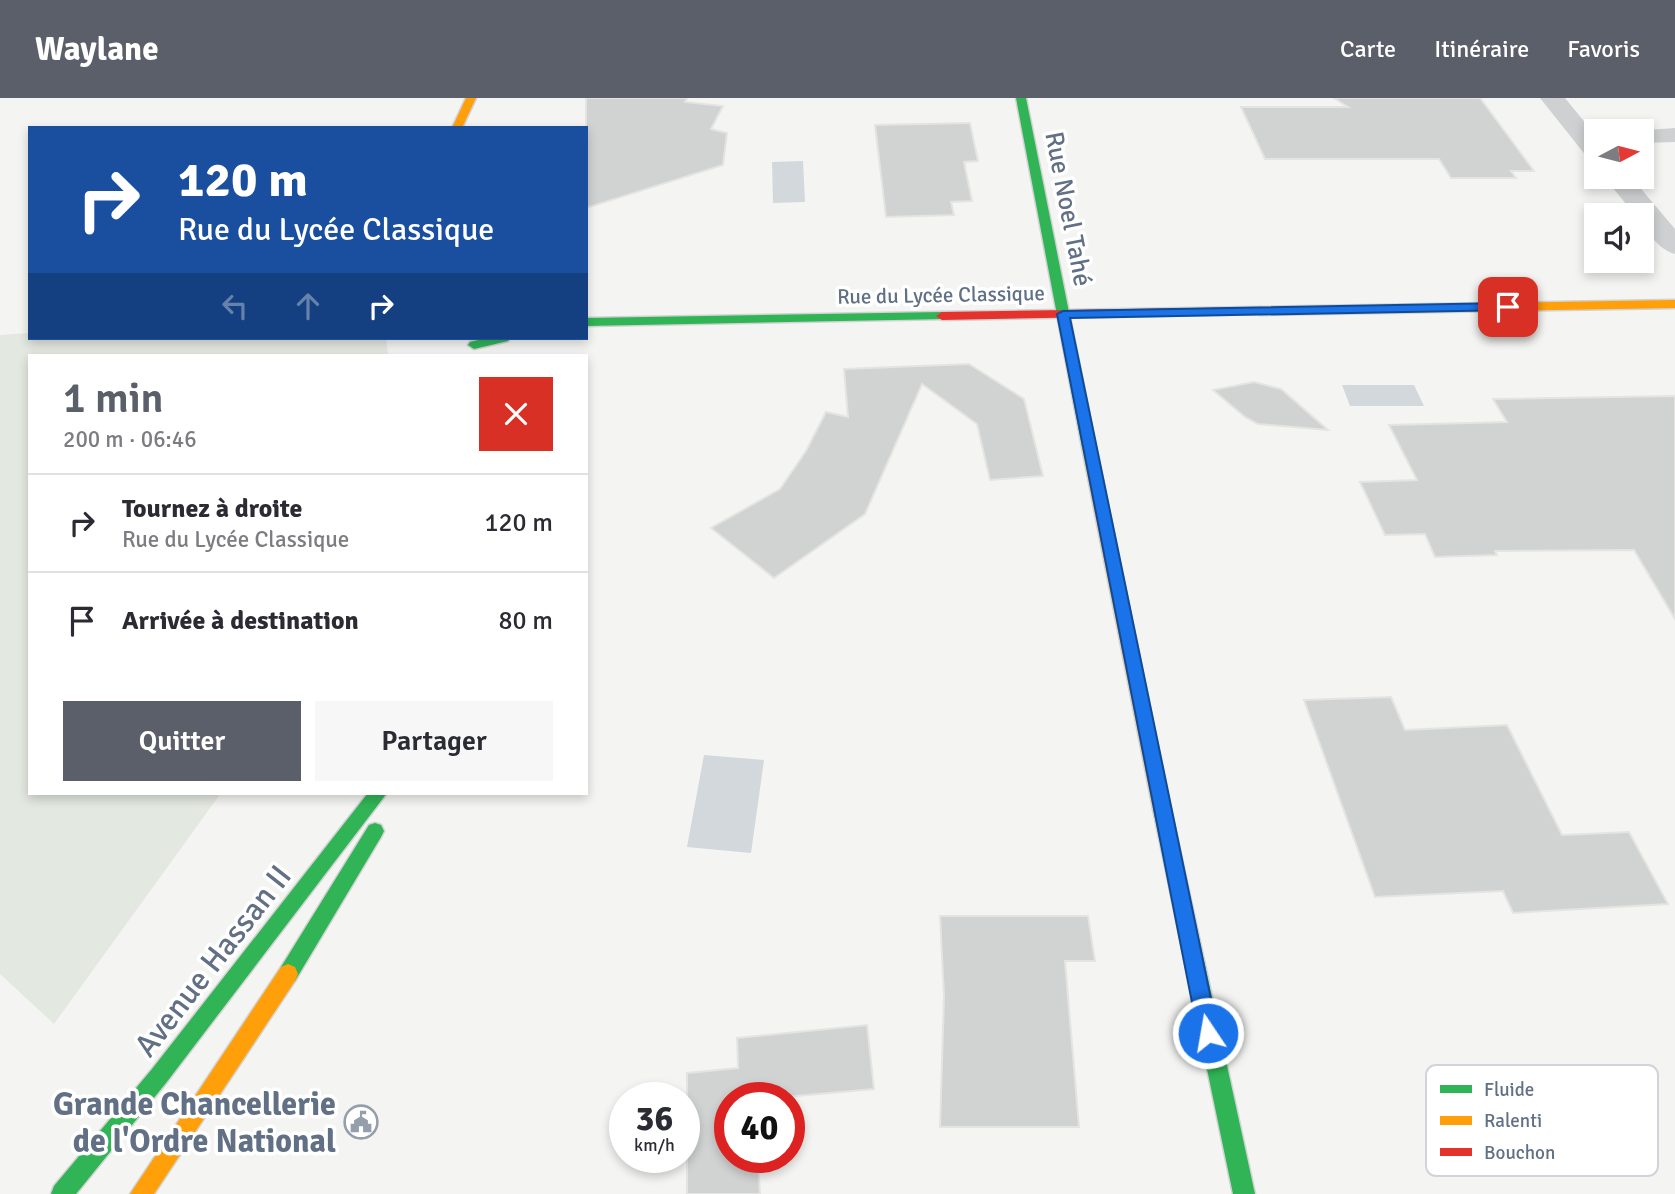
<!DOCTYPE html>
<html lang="fr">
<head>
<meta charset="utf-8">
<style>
	body { margin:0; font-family:Signika,sans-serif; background:#f7f7f7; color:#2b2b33; height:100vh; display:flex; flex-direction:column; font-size:26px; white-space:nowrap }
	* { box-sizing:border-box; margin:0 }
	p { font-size:23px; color:#7c7c81 }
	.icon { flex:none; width:38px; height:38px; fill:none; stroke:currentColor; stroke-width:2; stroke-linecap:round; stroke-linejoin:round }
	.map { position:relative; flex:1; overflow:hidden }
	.drawer { position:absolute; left:28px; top:256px; width:560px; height:441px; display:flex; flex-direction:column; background:#fff; border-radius:0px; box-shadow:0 4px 10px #0003 }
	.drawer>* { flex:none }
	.guide { position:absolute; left:28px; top:28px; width:560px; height:214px; border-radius:0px; box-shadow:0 4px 10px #0003; background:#1a4fa0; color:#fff; overflow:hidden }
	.needle { width:46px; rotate:83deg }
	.fabs { position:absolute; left:1584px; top:21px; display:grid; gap:14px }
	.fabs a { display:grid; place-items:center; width:70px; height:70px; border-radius:0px; background:#fff; box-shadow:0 4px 10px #0003; font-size:35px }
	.speed { position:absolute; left:609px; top:984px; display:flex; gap:14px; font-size:35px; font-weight:700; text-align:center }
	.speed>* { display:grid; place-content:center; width:91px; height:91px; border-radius:50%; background:#fff; box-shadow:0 4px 10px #0003; line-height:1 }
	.speed small { font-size:18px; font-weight:400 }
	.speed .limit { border:10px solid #d22; background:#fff; color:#111 }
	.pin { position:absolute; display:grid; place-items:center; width:60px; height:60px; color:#fff; margin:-30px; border-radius:14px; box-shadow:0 4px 10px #0006 }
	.me { position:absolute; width:77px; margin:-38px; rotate:348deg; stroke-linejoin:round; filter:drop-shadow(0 0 5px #0008) }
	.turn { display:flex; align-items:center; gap:24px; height:147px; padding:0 35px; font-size:32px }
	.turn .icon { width:91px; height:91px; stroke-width:2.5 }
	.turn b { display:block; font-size:49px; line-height:60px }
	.lanes { display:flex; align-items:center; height:66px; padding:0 35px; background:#0003; justify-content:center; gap:35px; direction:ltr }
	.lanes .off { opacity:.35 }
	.round { display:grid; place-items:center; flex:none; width:74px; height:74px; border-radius:0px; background:#f7f7f7 }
	.head { display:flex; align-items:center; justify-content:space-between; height:119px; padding:0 35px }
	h1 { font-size:42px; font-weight:600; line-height:52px; color:#5a5f69 }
	.button { display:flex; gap:14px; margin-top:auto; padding:14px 35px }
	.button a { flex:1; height:80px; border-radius:0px; background:#5a5f69; color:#fff; font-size:28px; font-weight:600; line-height:80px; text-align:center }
	.button a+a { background:#f7f7f7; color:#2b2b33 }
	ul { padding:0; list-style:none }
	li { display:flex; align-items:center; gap:21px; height:98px; padding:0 35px; border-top:2px solid #e1e1e2 }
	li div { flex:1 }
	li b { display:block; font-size:26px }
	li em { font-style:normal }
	header { display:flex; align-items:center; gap:42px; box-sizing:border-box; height:98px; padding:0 35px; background:#5a5f69; color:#fff }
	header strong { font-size:33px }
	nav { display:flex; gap:38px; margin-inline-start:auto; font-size:24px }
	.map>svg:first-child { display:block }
	.green { fill:#e3e8e0 }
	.water { fill:#d2d8dc }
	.building { fill:#d1d3d3; stroke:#e4e4e2; stroke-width:2 }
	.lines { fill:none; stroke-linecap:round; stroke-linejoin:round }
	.fast-casing { stroke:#d1d3d3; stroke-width:3 }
	.slow-casing { stroke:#d1d3d3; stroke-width:3 }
	.jam-casing { stroke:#d1d3d3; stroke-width:3 }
	.street { fill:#cfd0d1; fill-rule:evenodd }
	.fast { fill:#30b455; fill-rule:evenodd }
	.slow { fill:#ff9f0a; fill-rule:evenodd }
	.jam { fill:#e5322d; fill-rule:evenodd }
	.route { fill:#1a73e8; stroke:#114b97; stroke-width:2 }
	.labels { text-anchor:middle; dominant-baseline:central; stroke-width:7; stroke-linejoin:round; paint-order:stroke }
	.far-street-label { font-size:21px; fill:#617085; stroke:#fff }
	.street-label { font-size:26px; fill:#617085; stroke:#fff }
	.near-street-label { font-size:32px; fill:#617085; stroke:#fff }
	.near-poi-label { font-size:32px; font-weight:bold; fill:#617085; stroke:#fff; text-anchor:end }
	.key { fill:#fff; stroke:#d0d4da; stroke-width:2 }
	.key-label { font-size:19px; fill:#617085 }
</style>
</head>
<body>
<header>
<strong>Waylane</strong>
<nav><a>Carte</a><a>Itinéraire</a><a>Favoris</a></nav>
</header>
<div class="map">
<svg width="1675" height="1096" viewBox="0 0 1675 1096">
	<rect width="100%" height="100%" fill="#f4f5f2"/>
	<path class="green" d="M30,235V240H386L388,257H30V695H221L54,926L0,876V237Z"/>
	<path class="water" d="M803,63L805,104L773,105L772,64Z
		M1342,287H1414L1424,308H1350Z
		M704,657L764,662L751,755L687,749Z"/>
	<path class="building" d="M586,0H687L685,4L723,8L711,31L727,35L723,67L586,110Z
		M1334,0H1480L1534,73H1511L1516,80H1451L1439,61H1265L1241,9H1348Z
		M970,25L978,63L964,64L972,103L951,104L954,117L886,119L875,27Z
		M969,266L1024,301L1043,378L990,382L977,326L922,286L865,416L774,480L711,430L780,391L806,353L826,314L848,319L844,271Z
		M1254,284L1281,291L1328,332L1258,326L1245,319L1213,292Z
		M1675,298V521L1634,452L1495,453L1497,457L1435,459L1425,436L1385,437L1360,384L1417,382L1389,327L1507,324L1493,301Z
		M1391,599L1405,632L1507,627L1562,737L1629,734L1668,806L1513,815L1503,793L1375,799L1304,602Z
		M940,818H1088L1095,863H1065L1079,1029H940L944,898Z
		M867,927L874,991L785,999H730V1059H758L760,1096H687V975L738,970L737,940Z"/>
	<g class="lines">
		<defs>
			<path id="fast" d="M1016,0H1026L1096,349L1089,354L1082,349Z
				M942,214L946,215V221L586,228V220Z
				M487,240H510L508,243L474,251L468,247L470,244Z
				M368,695H387L166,985L76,1096H51L54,1088L152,971Z
				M1162,703L1168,705L1171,711L1255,1096H1233L1153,711L1156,705Z
				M375,725L381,727L384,733L381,739L295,883L288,886L281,883L278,876L281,869L369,727Z"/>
			<path id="slow" d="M466,0H476L462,30H452Z
				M1675,202V210L1260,217L1254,213L1260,209Z
				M1089,344L1096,349L1171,711L1168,717L1162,719L1156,717L1153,711L1082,349Z
				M288,866L295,869L298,876L295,883L154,1096H130L281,869Z"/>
			<path id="jam" d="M1260,209L1264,210V216L942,222L936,218L942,214Z"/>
		</defs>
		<use href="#fast" class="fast-casing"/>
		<use href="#slow" class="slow-casing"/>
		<use href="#jam" class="jam-casing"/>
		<path class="street" d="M1540,0H1565L1596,38V62L1587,59Z
			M1675,30V44L1642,45V33H1633Z
			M1604,79H1631L1675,131V156C1661,153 1642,132 1642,117H1635Z"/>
		<use href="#fast" class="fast"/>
		<use href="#slow" class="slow"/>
		<use href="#jam" class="jam"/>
	</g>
	<path class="route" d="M1508,205L1512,206V212L1070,220L1218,935L1215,942L1208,945L1201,942L1198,935L1057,216L1063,213Z"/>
	<defs>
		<symbol id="civic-ring" viewBox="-11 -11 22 22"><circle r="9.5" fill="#fff" stroke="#949fab" stroke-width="1.5"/><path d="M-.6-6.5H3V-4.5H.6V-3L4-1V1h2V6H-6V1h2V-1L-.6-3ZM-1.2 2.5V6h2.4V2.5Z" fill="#949fab"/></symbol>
	</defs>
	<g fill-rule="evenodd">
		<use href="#civic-ring" x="342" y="1005" width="38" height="38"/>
	</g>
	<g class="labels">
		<g class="far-street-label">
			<text transform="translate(941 197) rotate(-1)">Rue du Lycée Classique</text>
		</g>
		<g class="street-label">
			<text transform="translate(1068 111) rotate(79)">Rue Noel Tahé</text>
		</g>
		<g class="near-street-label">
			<text transform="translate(213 863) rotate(-52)">Avenue Hassan II</text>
		</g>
		<g class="near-poi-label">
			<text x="336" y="1006">Grande Chancellerie<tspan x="336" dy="37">de l'Ordre National</tspan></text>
		</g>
	</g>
	<rect x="1426" y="967" width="232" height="111" rx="10" class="key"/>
	<rect x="1440" y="987" width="32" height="8" fill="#30b455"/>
	<rect x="1440" y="1018" width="32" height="9" fill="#ff9f0a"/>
	<rect x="1440" y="1050" width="32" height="8" fill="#e5322d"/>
	<g class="key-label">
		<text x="1484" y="998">Fluide</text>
		<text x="1484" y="1029">Ralenti</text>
		<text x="1484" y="1061">Bouchon</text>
	</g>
</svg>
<div class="fabs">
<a><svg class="needle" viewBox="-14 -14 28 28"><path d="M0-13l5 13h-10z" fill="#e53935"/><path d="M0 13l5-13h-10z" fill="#7c7c81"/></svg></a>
<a><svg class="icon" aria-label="sound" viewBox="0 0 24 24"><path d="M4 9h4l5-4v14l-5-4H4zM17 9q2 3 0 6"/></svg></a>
</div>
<div class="speed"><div>36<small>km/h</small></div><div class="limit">40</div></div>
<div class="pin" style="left:1508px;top:209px;background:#d93025"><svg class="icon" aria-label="arrive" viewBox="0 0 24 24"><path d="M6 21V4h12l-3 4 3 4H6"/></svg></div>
<svg class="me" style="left:1208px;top:935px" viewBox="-20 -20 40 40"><circle r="17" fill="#1a73e8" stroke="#fff" stroke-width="3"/><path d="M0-11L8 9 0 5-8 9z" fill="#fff"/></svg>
<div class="guide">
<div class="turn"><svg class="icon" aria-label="right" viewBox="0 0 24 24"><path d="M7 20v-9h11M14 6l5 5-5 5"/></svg><div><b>120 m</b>Rue du Lycée Classique</div></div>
<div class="lanes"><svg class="icon off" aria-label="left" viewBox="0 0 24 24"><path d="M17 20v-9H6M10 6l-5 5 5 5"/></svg><svg class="icon off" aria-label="ahead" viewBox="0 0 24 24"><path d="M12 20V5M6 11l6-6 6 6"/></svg><svg class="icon" aria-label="right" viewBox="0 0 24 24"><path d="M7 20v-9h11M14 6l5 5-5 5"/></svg></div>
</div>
<section class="drawer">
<div class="head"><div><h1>1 min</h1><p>200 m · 06:46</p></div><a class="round" style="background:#d93025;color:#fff"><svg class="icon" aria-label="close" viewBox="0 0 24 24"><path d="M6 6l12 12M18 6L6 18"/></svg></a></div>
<ul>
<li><svg class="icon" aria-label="right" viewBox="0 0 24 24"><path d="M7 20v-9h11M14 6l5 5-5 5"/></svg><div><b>Tournez à droite</b><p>Rue du Lycée Classique</p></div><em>120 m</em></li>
<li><svg class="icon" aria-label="arrive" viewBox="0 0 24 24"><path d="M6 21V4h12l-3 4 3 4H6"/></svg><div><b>Arrivée à destination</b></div><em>80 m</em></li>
</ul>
<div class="button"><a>Quitter</a><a>Partager</a></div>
</section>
</div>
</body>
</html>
